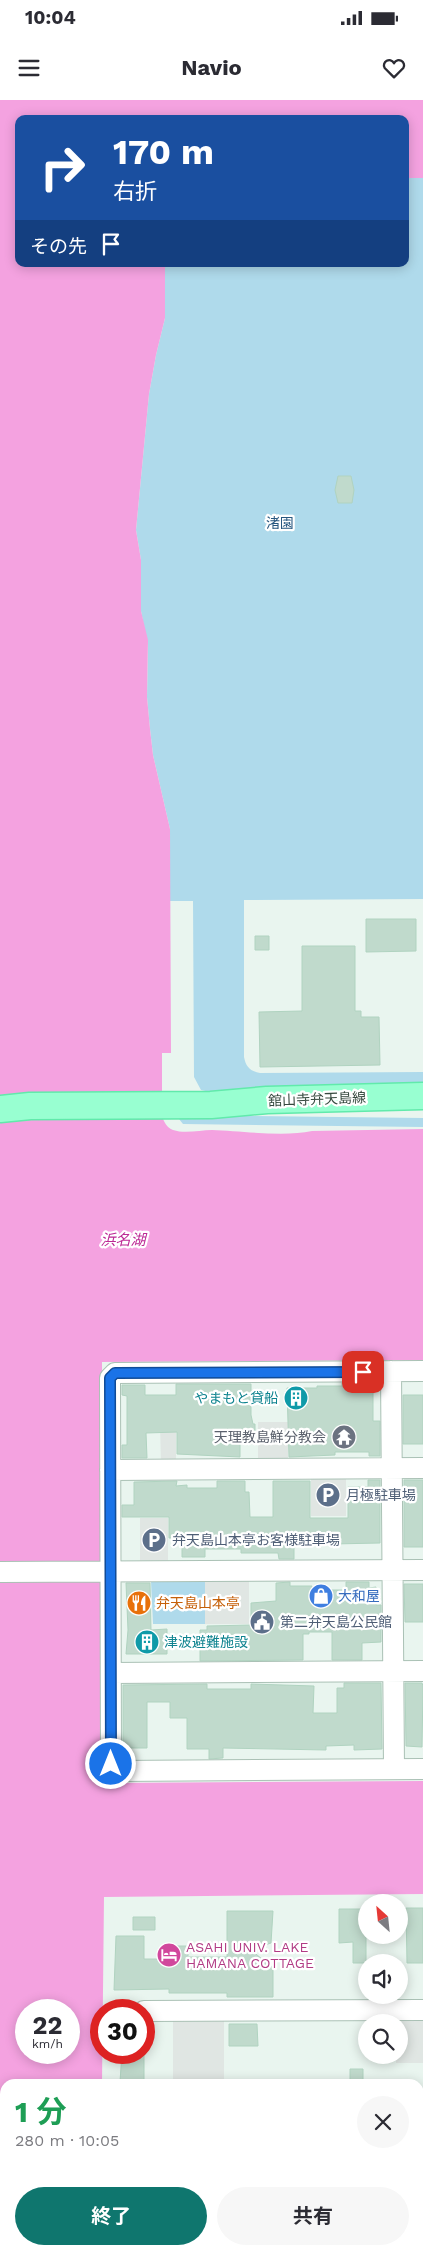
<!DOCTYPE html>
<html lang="ja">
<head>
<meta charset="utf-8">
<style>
	body { margin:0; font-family:"Work Sans","Noto Sans JP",sans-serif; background:#f7f7f7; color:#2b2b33; height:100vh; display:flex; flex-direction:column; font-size:19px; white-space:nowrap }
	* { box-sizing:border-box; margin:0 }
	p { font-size:16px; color:#7c7c81 }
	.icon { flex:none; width:28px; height:28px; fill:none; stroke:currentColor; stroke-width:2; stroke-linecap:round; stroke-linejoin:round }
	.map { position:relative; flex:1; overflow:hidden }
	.side { position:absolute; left:0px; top:1979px; width:424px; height:176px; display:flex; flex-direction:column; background:#fff; border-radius:15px 15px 0 0; box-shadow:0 2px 12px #0003 }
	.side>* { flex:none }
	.guide { position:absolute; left:15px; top:15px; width:394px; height:152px; border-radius:10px; box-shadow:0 2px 12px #0003; background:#1a4fa0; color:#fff; overflow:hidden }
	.needle { width:32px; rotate:333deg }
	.controls { position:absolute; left:358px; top:1794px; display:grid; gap:10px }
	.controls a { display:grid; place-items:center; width:50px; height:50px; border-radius:50%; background:#fff; box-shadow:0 2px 12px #0003; font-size:25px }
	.speed { position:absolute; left:15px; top:1899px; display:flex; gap:10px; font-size:25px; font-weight:700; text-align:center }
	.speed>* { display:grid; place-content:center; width:65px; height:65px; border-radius:50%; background:#fff; box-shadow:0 2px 12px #0003; line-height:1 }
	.speed small { font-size:12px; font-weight:400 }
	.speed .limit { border:8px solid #d22; background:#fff; color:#111 }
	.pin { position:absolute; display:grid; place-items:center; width:42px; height:42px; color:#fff; margin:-21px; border-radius:10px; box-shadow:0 2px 8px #0006 }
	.me { position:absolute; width:55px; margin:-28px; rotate:0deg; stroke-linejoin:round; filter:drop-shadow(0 0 4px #0008) }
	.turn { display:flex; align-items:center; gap:18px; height:105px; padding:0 15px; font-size:22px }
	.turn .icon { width:65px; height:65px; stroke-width:2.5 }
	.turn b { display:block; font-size:35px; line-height:42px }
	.then { display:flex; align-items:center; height:48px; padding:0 15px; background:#0003; gap:10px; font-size:19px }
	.round { display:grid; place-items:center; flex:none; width:52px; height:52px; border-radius:26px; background:#f7f7f7 }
	.head { display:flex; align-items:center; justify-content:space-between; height:85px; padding:0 15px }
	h1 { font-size:30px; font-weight:700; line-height:38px; color:#1e9e55 }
	.cta { display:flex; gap:10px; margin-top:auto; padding:10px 15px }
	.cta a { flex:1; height:58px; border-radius:30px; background:#0f766e; color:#fff; font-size:20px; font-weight:700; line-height:58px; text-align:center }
	.cta a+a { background:#f7f7f7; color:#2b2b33 }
	.status { display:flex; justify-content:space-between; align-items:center; height:35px; padding:0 25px; background:#fff; direction:ltr }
	.status svg { height:14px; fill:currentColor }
	header { display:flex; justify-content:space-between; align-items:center; height:65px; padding:0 15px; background:#fff; font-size:22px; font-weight:700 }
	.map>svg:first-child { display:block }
	.green { fill:#afdaeb }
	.parking { fill:#e0e6e3 }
	.water { fill:#f4a2e0; fill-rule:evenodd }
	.building { fill:#c0dacc; stroke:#b0d3c0 }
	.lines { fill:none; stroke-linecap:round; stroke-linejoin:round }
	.minor-casing { stroke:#aac1b5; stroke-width:22 }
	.major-casing { stroke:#61eaab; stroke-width:29 }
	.minor { stroke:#fff; stroke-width:20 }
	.major { stroke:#98ffd1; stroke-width:26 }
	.route-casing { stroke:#114b97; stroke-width:12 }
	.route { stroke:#1a73e8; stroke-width:9 }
	.labels { text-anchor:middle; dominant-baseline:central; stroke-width:4.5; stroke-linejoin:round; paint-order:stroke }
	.park-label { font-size:14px; fill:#26567f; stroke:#fff }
	.street-label { font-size:14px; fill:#36493f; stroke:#fff }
	.culture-label { font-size:14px; fill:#0d838f; stroke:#fff; text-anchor:end }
	.worship-label { font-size:14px; fill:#5b616d; stroke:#fff; text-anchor:end }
	.service-label { font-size:14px; fill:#4e5e75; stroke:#fff; text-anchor:start }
	.shop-label { font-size:14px; fill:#366cbe; stroke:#fff; text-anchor:start }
	.food-label { font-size:14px; fill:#c56008; stroke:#fff; text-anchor:start }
	.hotel-label { font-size:14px; fill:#b23c85; stroke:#fff; text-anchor:start }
	.water-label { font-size:15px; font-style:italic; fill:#bc2995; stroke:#fff }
</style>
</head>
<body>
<div class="status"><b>10:04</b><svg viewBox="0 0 49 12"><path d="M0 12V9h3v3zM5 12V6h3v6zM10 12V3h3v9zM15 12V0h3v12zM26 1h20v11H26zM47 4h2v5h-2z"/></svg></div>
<header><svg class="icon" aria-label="menu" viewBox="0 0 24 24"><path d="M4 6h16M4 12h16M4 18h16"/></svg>Navio<svg class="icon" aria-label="heart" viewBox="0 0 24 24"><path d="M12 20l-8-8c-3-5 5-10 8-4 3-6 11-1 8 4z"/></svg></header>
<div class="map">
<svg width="423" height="2154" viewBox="0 0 423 2154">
	<rect width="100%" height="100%" fill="#e9f5ef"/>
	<path class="green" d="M405,78H423V799L244,800V957C246,967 250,971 260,973L423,972V988L210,992L201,990L194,977L193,801H170V729L153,655L150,629L147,597L148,547L141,511V460L136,430L149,294L156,255L165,218V164H405Z
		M183,1015L423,1018V1027L183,1024L179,1019Z
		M205,1480V1524H153L151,1481Z"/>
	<path class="parking" d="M258,1322H288V1365H258Z
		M160,1323H176V1365H161Z
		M311,1373H346V1416H311Z
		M140,1418H168V1463H140Z
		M205,1480H249V1524H205Z
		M396,1915H423V1963H396V1955H399V1922H396Z
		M173,1916H224V1984H170L173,1982Z"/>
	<path class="water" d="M0,0H423V78H405V19H19V164H165V218L156,255L149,294L136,430L141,460V511L148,540L147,597L150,629L153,655L170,729L171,953H162V1016C164,1022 167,1028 173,1030C185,1034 200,1030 212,1030C241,1031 284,1037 312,1031L423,1029V1260L102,1262L103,1667L108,1676V1683L423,1681V1794L104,1797L102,1984H5V2150H101V2154H0ZM26,1910H69V1952H26Z"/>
	<path class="building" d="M338,376H351L354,390L352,403H338L335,390Z
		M366,819H416V851L366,852Z
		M255,836H269V850H255Z
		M302,846H355V911H361V917H379L380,965L260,967L259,912L302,911Z
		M342,1283H373V1321H380V1356H369V1352H335V1355L289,1357L287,1288H317V1286H342Z
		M176,1284H251V1315L253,1324H255V1339H240V1357L177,1354V1332L146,1333L147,1358H122V1345H127V1296L122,1295V1285H145V1295H176Z
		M403,1295H423V1344H403Z
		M368,1380H380V1443L332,1444V1438L294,1439V1459H279L278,1453H241V1449H205V1457H182V1438H169V1417H122V1405H134V1382L177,1381L176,1386L187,1385V1388H217V1381H245V1392H249L250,1417H273V1381H310V1418H348V1387H368Z
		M404,1380H423V1447H404Z
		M290,1482V1486H312V1490H346V1482H369V1488L376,1487V1505H381V1542L362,1543V1560H332V1532H309V1534H303V1560L200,1561V1530H207V1526L251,1525V1503L276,1501V1483Z
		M126,1483H150L151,1530L167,1529V1554H126L128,1530Z
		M404,1484H423V1522H405Z
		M344,1583H381L382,1649L354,1650V1645L326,1646V1650L223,1648V1658L209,1659V1649H187V1618H170V1602H147V1648H123V1585L207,1584V1589H251V1584L314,1586L313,1613H337V1588H344Z
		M405,1583H422L423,1586L422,1647L406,1646Z
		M406,1808H423V1863H407Z
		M339,1809H366V1863H353V1842L339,1843Z
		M227,1811H273L271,1843L251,1850L273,1868V1897H227V1893H169V1889L114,1890L116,1836H144V1859H167V1846H188V1857H227Z
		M133,1817H155V1830H133Z
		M229,1924H257L258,1946H229Z
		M122,1952H144V1982H120Z
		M350,1969H363V1980L350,1981Z"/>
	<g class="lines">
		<defs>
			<path id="minor" d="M391,1271L394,1669
				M423,1271L115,1273L110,1278L111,1664L117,1671L423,1669
				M110,1370L423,1368
				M0,1472L423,1470
				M111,1573L423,1571
				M144,1911L423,1910
				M419,2022H423
				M419,2079L423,2078
				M165,2150V2154"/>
			<path id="major" d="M0,1009L30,1006L211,1005L267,1000L423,996"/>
		</defs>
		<use href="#minor" class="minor-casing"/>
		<use href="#major" class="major-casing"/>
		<use href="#minor" class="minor"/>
		<use href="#major" class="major"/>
	</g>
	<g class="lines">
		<defs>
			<path id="route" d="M111,1664L110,1278L115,1273L363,1272"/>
		</defs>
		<use href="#route" class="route-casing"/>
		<use href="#route" class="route"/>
	</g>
	<defs>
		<symbol id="building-disc" viewBox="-11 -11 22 22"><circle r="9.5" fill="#0f9aa8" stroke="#fff"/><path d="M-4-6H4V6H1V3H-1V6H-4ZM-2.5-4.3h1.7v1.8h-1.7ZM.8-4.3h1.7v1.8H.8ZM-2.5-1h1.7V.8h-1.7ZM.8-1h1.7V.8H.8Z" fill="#fff"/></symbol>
		<symbol id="temple-disc" viewBox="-11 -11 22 22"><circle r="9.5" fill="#6b7280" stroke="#fff"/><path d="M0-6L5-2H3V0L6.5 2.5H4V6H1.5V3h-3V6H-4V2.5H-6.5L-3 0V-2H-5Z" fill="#fff"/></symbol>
		<symbol id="parking-disc" viewBox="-11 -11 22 22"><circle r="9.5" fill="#5c6f8a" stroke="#fff"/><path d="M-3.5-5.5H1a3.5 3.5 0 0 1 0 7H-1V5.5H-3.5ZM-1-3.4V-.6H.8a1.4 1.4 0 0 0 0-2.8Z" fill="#fff"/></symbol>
		<symbol id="shop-disc" viewBox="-11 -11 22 22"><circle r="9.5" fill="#3f7fe0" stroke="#fff"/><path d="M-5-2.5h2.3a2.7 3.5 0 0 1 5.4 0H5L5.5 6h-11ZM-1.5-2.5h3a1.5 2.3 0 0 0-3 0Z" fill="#fff"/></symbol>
		<symbol id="restaurant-disc" viewBox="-11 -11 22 22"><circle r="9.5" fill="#e8710a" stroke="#fff"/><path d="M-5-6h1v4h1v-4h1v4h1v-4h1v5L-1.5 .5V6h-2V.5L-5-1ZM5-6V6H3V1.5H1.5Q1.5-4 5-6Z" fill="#fff"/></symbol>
		<symbol id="civic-disc" viewBox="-11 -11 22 22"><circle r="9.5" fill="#5c6f8a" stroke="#fff"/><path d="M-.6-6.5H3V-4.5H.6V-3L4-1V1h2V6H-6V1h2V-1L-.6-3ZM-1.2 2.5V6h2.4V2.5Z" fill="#fff"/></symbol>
		<symbol id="hotel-disc" viewBox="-11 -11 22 22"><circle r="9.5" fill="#d1479c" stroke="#fff"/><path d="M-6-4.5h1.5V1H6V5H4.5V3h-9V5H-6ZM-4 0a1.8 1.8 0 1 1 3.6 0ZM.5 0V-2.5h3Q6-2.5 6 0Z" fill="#fff"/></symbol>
	</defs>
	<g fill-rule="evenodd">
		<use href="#building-disc" x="282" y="1284" width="28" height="28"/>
		<use href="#temple-disc" x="330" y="1323" width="28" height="28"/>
		<use href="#parking-disc" x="314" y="1381" width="28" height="28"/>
		<use href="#parking-disc" x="140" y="1426" width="28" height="28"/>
		<use href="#shop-disc" x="307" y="1482" width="28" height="28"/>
		<use href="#restaurant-disc" x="125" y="1489" width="28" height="28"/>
		<use href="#civic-disc" x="248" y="1508" width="28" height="28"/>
		<use href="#building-disc" x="133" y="1528" width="28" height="28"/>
		<use href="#hotel-disc" x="155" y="1841" width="28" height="28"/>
	</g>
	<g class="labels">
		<g class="park-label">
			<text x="280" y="423">渚園</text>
		</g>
		<g class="street-label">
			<text transform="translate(317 999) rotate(-2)">舘山寺弁天島線</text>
		</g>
		<g class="culture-label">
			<text x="278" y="1298">やまもと貸船</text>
			<text x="164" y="1542" text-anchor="start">津波避難施設</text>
		</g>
		<g class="worship-label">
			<text x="326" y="1337">天理教島鮮分教会</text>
		</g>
		<g class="service-label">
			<text x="346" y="1395">月極駐車場</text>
			<text x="172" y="1440">弁天島山本亭お客様駐車場</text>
			<text x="280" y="1522">第二弁天島公民館</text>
		</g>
		<g class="shop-label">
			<text x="338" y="1496">大和屋</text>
		</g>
		<g class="food-label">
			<text x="156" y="1503">弁天島山本亭</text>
		</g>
		<g class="hotel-label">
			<text x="186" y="1847">ASAHI UNIV. LAKE<tspan x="186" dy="16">HAMANA COTTAGE</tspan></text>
		</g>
		<g class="water-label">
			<text x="123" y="1140">浜名湖</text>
		</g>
	</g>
</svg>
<div class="controls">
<a><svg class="needle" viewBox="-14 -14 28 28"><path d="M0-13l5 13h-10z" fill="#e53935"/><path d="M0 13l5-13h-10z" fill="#7c7c81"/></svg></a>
<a><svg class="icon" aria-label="sound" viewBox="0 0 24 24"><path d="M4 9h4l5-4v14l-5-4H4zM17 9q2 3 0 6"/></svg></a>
<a><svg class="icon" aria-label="search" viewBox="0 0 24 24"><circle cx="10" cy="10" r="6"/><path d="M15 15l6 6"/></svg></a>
</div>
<div class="speed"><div>22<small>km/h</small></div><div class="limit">30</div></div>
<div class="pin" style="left:363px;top:1272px;background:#d93025"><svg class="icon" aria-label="arrive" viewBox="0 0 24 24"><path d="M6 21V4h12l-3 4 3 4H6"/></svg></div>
<svg class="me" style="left:111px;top:1664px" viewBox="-20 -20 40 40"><circle r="17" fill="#1a73e8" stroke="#fff" stroke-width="3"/><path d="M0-11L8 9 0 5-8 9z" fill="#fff"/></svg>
<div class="guide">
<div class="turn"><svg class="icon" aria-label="right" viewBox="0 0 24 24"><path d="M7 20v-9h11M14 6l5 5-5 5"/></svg><div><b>170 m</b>右折</div></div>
<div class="then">その先<svg class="icon" aria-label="arrive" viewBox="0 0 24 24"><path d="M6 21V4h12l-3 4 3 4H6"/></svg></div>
</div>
<section class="side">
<div class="head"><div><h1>1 分</h1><p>280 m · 10:05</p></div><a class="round"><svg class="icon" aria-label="close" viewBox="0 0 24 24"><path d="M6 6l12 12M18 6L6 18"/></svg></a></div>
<div class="cta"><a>終了</a><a>共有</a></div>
</section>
</div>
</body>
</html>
